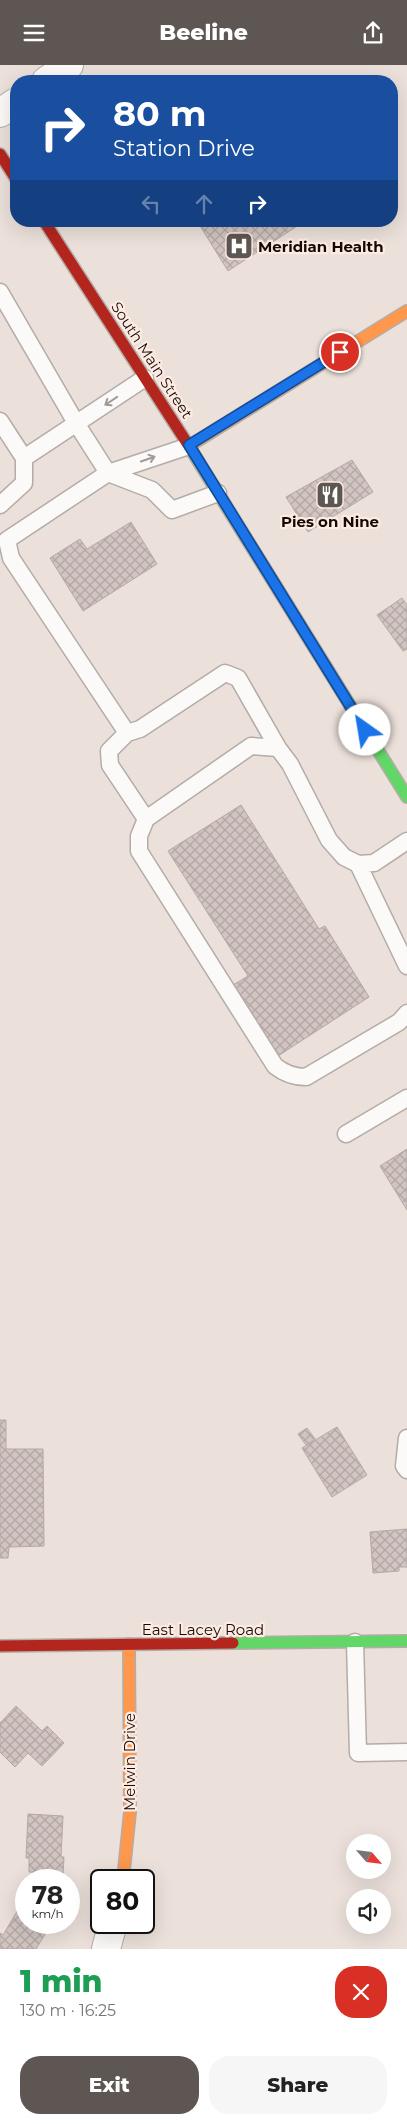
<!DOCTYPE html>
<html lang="en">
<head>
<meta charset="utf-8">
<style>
	body { margin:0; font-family:Montserrat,sans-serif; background:#f6f6f6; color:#222; height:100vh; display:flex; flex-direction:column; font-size:19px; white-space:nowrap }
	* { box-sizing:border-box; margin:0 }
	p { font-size:16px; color:#767676 }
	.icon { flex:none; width:28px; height:28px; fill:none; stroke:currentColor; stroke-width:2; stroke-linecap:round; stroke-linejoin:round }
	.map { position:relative; height:1884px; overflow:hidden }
	.side { display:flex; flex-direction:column; background:#fff; flex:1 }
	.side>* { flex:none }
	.top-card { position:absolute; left:10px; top:10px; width:388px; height:152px; border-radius:20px; box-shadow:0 5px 20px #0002; background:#1a4fa0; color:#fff; overflow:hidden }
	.needle { width:32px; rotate:118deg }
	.controls { position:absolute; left:346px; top:1769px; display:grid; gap:10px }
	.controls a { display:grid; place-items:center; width:45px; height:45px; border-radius:50%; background:#fff; box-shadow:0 5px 20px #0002; font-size:25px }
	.speed { position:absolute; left:15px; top:1804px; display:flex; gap:10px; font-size:25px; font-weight:700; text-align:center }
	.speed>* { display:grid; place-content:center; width:65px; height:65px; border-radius:50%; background:#fff; box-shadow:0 5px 20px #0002; line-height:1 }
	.speed small { font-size:12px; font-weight:400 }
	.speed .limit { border:2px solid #111; border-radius:8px; background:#fff; color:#111 }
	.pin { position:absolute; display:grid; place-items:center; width:42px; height:42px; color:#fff; margin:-21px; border:2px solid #fff; border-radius:50%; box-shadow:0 1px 5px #0007 }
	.me { position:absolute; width:55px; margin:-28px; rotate:328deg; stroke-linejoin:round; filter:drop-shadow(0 0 4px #0008) }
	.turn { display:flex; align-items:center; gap:18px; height:105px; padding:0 20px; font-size:22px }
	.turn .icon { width:65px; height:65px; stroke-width:2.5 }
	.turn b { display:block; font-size:35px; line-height:42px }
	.lanes { display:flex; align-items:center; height:48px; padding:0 20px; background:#0003; justify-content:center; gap:25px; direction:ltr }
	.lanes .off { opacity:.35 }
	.round { display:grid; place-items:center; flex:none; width:52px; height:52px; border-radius:20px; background:#f6f6f6 }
	.summary { display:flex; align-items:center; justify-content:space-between; height:85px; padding:0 20px }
	h1 { font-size:30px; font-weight:800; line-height:38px; color:#1e9e55 }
	.button { display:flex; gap:10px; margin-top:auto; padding:10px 20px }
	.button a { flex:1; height:58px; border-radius:20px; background:#5e5652; color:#fff; font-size:20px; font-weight:800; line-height:58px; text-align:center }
	.button a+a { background:#f6f6f6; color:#222 }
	header { display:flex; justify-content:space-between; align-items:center; height:65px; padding:0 20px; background:#5e5652; color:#fff; font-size:22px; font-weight:800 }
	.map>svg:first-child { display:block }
	.building { fill:url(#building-cross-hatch); stroke:#b3aaa6 }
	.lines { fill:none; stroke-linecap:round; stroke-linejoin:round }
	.lane-casing { stroke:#b4aca7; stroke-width:19 }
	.street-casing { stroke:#b4aca7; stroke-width:30 }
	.fast-casing { stroke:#b4aca7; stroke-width:14 }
	.slow-casing { stroke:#b4aca7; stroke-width:14 }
	.jam-casing { stroke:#b4aca7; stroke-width:14 }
	.lane { stroke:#fcfaf9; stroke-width:16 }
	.street { stroke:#fcfaf9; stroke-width:28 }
	.fast { stroke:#63d668; stroke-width:11 }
	.slow { stroke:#ff974d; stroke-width:11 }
	.jam { stroke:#b3261e; stroke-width:11 }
	.oneway { stroke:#9e9b99 }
	.route-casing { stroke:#114b97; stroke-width:12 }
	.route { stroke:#1a73e8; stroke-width:9 }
	.labels { text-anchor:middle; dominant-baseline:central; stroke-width:4.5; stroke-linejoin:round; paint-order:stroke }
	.poi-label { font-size:15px; font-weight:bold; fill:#120c09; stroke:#ffebe1; text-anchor:start }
	.street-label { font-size:15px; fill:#120c09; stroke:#ffebe1 }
</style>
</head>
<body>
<header><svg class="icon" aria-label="menu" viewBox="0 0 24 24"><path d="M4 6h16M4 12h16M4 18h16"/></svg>Beeline<svg class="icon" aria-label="share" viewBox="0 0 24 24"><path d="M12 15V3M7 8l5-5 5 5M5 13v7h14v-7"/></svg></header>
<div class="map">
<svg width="407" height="1884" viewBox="0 0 407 1884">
	<defs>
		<pattern id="building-cross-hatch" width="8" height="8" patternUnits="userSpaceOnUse" patternTransform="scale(1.25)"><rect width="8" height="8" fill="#d1c4c1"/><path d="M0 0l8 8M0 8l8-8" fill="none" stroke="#b2a7a4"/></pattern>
	</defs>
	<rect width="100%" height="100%" fill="#ebe0da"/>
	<path class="building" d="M197,156H305L228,206Z
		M352,395L373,427L308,467L286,432Z
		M131,457L157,499L83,546L50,493L80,474L87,484Z
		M402,533L407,540V584L403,586L377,550Z
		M241,740L319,864L325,861L369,932L278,991L233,920L248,911L168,786Z
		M407,1084V1145L380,1101Z
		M0,1355H6V1384H43L44,1481L9,1482L8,1493H0Z
		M337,1362L367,1410L332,1432L302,1383Z
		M307,1363L315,1374L306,1380L298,1369Z
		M407,1464V1502H399V1506L373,1508L370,1467Z
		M16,1641L42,1666L47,1661L64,1678L42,1701L28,1688L15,1702L0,1687V1658Z
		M28,1749L63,1751L61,1792H64L63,1809L29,1807V1793H26Z
		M22,1838L26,1840V1858H52L36,1884H0V1868L3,1870Z"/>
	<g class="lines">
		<defs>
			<path id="lane" d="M0,227L76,358L108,408L152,425L172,445L218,428
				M0,356L24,393L145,313
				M0,440L24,418V393
				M127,668L11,493L7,475L108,408L189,381
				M146,754L110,700L109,686L127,668L140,664L225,608L238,613L278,683
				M407,776L374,798L358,799L344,792L329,775L290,699L278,683L251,681L146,754L139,771V786L275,1001C285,1009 294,1012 306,1012L399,957L407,948
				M358,799L407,901
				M346,1069L407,1033
				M407,1373L404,1401L407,1405
				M355,1577L358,1688L407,1687"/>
			<path id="street" d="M46,16L69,0
				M0,48L16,37
				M106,1884L113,1858"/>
			<path id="fast" d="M187,378L407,732
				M233,1578L407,1576"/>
			<path id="slow" d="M189,381L407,246
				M123,1815L130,1747L129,1579"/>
			<path id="jam" d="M0,89L16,114
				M44,156L187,378
				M0,1581L233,1578"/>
		</defs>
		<use href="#lane" class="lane-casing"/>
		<use href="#street" class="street-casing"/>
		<use href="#fast" class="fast-casing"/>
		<use href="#slow" class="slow-casing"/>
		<use href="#jam" class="jam-casing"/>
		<use href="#lane" class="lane"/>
		<use href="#street" class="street"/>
		<use href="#fast" class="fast"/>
		<use href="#slow" class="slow"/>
		<use href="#jam" class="jam"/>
	</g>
	<defs><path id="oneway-shaft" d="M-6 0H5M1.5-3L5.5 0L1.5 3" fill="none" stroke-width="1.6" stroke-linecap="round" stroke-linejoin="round" transform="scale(1.25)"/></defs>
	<g class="oneway">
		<use href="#oneway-shaft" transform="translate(111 336) rotate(146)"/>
		<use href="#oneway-shaft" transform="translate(148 394) rotate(-19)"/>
	</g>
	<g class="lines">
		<defs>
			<path id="route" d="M340,287L189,380L365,665"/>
		</defs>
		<use href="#route" class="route-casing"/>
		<use href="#route" class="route"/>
	</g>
	<defs>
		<symbol id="hospital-square" viewBox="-11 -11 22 22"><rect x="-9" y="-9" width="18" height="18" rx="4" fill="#5e5652" stroke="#ffebe1"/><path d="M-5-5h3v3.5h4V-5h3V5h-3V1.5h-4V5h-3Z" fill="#fff"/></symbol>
		<symbol id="restaurant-square" viewBox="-11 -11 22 22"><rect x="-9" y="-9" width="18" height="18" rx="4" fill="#5e5652" stroke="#ffebe1"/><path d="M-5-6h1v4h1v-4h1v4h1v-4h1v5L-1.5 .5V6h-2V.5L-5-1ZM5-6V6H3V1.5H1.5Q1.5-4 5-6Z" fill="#fff"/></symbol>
	</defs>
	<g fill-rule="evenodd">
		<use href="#hospital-square" x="223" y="165" width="32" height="32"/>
		<use href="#restaurant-square" x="314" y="414" width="32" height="32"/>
	</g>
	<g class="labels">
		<g class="poi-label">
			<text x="258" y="181">Meridian Health</text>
			<text x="330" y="456" text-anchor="middle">Pies on Nine</text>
		</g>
		<g class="street-label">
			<text transform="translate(152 295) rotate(57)">South Main Street</text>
			<text x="203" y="1564">East Lacey Road</text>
			<text transform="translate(129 1697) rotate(-90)">Melwin Drive</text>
		</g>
	</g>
</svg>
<div class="controls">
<a><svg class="needle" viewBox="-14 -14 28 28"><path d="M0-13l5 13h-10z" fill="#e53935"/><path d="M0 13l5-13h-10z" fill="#767676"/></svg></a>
<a><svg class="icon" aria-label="sound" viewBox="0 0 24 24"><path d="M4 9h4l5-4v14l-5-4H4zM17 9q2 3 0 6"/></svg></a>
</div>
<div class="speed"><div>78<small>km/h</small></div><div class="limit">80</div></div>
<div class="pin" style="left:340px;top:287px;background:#d93025"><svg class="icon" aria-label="arrive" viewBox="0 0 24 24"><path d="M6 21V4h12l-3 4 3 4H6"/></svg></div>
<svg class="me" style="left:365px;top:665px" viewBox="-20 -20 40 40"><circle r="19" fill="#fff"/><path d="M0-13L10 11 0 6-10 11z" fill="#1a73e8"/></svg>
<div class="top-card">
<div class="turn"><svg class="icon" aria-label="right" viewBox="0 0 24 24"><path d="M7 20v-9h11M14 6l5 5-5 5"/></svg><div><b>80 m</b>Station Drive</div></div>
<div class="lanes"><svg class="icon off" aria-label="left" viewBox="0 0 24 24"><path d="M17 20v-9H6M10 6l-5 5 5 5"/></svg><svg class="icon off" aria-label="ahead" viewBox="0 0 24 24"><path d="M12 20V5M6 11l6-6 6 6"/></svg><svg class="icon" aria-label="right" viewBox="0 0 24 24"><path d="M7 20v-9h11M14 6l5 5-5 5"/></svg></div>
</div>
</div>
<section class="side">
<div class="summary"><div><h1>1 min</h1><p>130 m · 16:25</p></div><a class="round" style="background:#d93025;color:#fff"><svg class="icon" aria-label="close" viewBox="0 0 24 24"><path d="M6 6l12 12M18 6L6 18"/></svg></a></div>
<div class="button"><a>Exit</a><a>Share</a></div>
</section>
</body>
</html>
